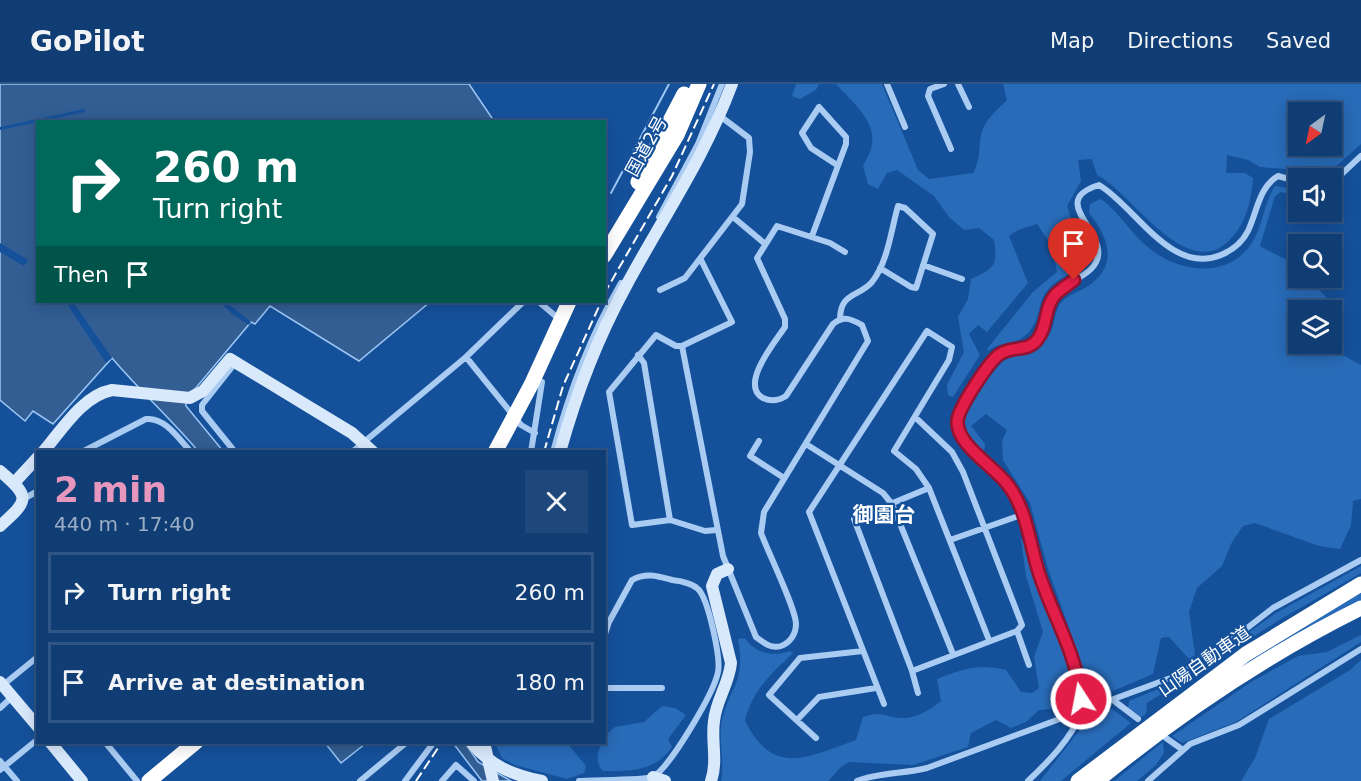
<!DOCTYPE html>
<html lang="en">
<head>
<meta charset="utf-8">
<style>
	body { margin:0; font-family:"DejaVu Sans","Noto Sans JP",sans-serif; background:#1e487c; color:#f1f3f6; height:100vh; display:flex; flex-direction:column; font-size:22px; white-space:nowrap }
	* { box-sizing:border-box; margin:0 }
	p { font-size:20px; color:#9caec5 }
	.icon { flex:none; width:33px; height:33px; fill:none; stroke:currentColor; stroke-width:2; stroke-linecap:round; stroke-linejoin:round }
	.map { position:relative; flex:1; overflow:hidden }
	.details { position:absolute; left:36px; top:366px; width:570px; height:294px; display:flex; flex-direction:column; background:#103d74; border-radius:0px; box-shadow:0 3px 15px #0003,0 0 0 2px #305686 }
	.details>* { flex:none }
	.guide { position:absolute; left:36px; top:36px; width:570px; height:183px; border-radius:0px; box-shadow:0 3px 15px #0003,0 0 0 2px #305686; background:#00695c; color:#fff; overflow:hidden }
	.needle { width:39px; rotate:213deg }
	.controls { position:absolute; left:1288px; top:18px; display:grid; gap:12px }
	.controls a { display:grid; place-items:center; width:54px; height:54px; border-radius:0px; background:#103d74; box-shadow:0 3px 15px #0003,0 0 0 2px #305686; font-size:30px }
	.pin { position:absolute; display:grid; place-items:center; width:51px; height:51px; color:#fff; margin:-62px -26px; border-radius:50% 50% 50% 0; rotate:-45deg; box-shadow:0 0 6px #0007 }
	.pin .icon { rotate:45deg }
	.me { position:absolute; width:66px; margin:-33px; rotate:349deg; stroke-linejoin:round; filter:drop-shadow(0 0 4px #0008) }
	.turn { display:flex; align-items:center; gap:21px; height:126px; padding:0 18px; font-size:27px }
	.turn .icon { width:78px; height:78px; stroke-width:2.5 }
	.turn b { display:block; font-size:42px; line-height:51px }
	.then { display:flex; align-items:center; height:57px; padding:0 18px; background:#0003; gap:12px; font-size:22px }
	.round { display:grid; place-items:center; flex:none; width:63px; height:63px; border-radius:0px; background:#1e487c }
	.head { display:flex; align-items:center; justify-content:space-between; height:102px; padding:0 18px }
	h1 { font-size:36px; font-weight:700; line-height:45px; color:#e797bd }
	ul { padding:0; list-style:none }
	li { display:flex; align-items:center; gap:18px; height:81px; margin:0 12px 9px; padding:0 6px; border:3px solid #305686; border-radius:0px }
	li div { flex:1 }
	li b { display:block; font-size:22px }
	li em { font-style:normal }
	header { display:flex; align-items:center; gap:36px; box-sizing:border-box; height:84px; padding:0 30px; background:#103d74; border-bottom:2px solid #305686 }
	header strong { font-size:28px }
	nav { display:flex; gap:33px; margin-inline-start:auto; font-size:21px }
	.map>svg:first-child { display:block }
	.green { fill:#286bb8; fill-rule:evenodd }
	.water { fill:#325e94; stroke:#9cc7f5; stroke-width:1.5 }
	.pier { fill:#15519b }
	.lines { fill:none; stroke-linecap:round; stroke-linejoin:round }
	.stream { stroke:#9cc7f5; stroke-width:2 }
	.street { stroke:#aaccf3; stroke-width:6 }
	.secondary { stroke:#d9e9fc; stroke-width:12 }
	.highway { stroke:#fff; stroke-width:15 }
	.rail { stroke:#fff; stroke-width:2; stroke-dasharray:10 4.5; stroke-linecap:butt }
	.secondary-bridge { stroke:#d9e9fc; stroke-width:12 }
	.route-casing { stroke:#92132f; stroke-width:15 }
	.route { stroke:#e11d48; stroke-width:10 }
	.labels { text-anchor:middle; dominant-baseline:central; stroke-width:4.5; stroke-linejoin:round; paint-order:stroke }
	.street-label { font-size:18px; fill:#fff; stroke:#15519b }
	.quarter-label { font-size:21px; font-weight:bold; fill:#fff; stroke:#15519b }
</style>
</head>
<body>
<header>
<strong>GoPilot</strong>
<nav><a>Map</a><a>Directions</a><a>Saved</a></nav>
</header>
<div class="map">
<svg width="1361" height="697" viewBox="0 0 1361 697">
	<rect width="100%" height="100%" fill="#15519b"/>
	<path class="green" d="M796,0H819L816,6L800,15L792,12Z
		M836,0H882L918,86L929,95L973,89C981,76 978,65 981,51C985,35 996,27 1007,16L1003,0H1361V60L1324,93H1312L1286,85L1260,83L1248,76L1227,71L1226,89H1245L1253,94C1251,119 1245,144 1225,160C1183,194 1130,107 1097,91L1092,75L1078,76L1081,97L1067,122L1071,134L1091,161L1083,184C1064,192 1045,200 1040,222C1037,234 1035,242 1026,251C1015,261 999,257 988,267L987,265L1033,208L1057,188L1052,162L1037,140L1018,146L1009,152L1028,199L987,248L978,241L969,250L980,271L953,313L948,311L947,301L964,268L958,233L968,215L971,195C994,184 998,183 994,156L979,144L964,146L949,133L934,112L897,86L887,89L878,105L868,100L863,81C887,46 860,26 836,0ZM1299,28H1332V62H1299Z
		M1275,102L1299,106V112L1281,108L1275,112L1260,162C1274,171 1287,173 1299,186V194H1307L1331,218V226H1299V260H1332V235L1339,269L1361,281V415L1353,417L1351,441L1340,465L1319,462L1255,439L1243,442L1232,458L1222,482L1197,504L1189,528L1195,571L1190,576L1169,553L1161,554L1153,590L1101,612L1092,609L1048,485L1030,419L1003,376L1002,357L1007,346L986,330L971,342L985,360L984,367C976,360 966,353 964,342C962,332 994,283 1004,277C1015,269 1030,269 1041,260C1057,248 1052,232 1060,220C1067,210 1081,208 1091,200C1119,179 1107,151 1089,129L1090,120L1101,115C1120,129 1131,150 1149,164C1180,190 1231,195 1253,157C1263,140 1264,119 1275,102Z
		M1021,455L1025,457C1029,473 1032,491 1038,506C1048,537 1088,592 1071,623L1039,626L1026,638L1011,644L996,636L971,649L968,663L913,681L849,678L841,683L828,697H721C725,677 718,656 722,636C731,600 746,598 738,555L745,554C756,570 772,573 790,567L793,569C771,590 752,607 745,637C774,694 808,673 856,656L863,633C881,626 884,633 901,634C916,635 931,625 941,617L937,595C962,585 979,579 1006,586L1021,608L1032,609L1039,604L1034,573L1043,548L1026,492Z
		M1361,482V489L1281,535L1147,619L1146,630L1141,633L1128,624L1129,617L1173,599L1206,579L1276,529Z
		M1361,508V517L1232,588Z
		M1361,551V558L1236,638L1182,659L1172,652L1251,598L1298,572L1327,568Z
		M1361,576V697H1241L1255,674L1269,635L1350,586Z
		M662,622L675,624L686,631L668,655L672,663C654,688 632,687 603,687C595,678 597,668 602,659L604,658L605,652L615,643L644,638Z
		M1112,625L1131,639L1061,697H1040L1089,634Z
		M1163,658L1164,669L1156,681L1137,697H1114Z
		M550,659L568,660L586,682L584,689L567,695L515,681L502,674L495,659Z"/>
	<path class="water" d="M0,0H469L494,37L38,38V218H430L359,277L270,222L255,240L251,238L195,305L185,311L186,322L223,367H198C171,335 140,307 112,274L53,340L33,327L25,337L0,316Z
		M363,658L365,660L341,679L325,659Z
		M453,659H465L478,678L511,697H482Z"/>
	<path class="pier" d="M84,25L85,28L0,46V43Z
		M0,159L28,176L24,182L0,168Z
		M73,218L112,274L106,279L67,220Z
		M220,218H226L251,238L249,241L232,230Z"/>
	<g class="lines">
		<path class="stream" d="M611,109L669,0"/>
		<path class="street" d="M887,0L905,43
			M944,0L930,5L928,12L951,65
			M958,0L969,23
			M1332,99L1361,72
			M659,133L698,60L722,0
			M733,133L764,159
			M812,152L846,60V53L819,23L802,49L811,64L837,81
			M701,176L732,238L682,262H676L656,251L609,308L632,441L670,436L705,447L716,446
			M923,181L962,195
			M660,206L685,194L742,120L750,68L749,54L720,32
			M539,218L559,235
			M840,234C841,208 859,213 872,198C888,178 891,146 898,122L905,124L933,150L916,204L911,203L880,184
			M682,262L723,472L756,553C764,559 771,565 781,562C790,559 796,550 796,540C796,525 768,468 761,449L764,428L868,257L862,241C851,235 844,231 833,240L786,312C778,317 771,318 763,314C739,301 775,258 785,243V235L757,174L777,142L830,159L845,168
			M638,271L644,279L670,436
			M466,273L521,341L535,349
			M759,357L750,372L784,394
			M806,360L883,409L892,420L953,570
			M82,368L146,335C165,333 179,355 191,368
			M235,368L202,327V321L236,278
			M352,368L466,273L523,218
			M531,368L542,298
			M553,368C569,308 590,252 621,199
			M25,414L38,407
			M950,456L1024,430
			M1017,547L1029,581
			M912,587L1017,547L1022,541L963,388L952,368L915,333
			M3,601L35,575L38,579
			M604,604H662
			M918,609L912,587L854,435L929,404
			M1113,616L1138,635
			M884,620L809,428L927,247L952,263L949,276L894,367L916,385L929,404L989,556
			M0,624L12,613
			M797,636L819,613L876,604
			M816,654L769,611L800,574L863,567
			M1166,654L1183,666
			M105,658L137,697
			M0,677L17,697
			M0,686L38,655
			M360,697L407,658
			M405,697L434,658
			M442,697L456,681L474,697
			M579,697C592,696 646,696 653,693C670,683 714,609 718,588C721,574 708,514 698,505C692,499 680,497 672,496C658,492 646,488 632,496L609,538L604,553
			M857,697C879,688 904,690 927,684L1176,592L1216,568L1273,524L1361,476
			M1028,697C1048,678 1071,655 1081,629C1091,602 1048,516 1039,487C1029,457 1026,429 1009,402C996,384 954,359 958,336C960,323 991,274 1002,269C1014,263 1026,266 1036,257C1048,245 1044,224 1054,211C1063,200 1081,195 1091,185C1122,153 1041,119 1099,101C1135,122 1171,192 1221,171C1233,166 1242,159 1248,147C1257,128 1259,103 1278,92L1299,98
			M1148,697L1190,660L1239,641L1361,565"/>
		<path class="secondary" d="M43,368C62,346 82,312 112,306L190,314L203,307L230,275L352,349L373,368
			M560,368C576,310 597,255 626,202C663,133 704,75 732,0
			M0,387C31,413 29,416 0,442
			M14,399L38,373
			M0,598L38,643
			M50,658L82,697
			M484,658L493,697
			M653,693L665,697
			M711,697C718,677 711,657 714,637C716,616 729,600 731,579L712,502L717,490L728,485"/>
		<path class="highway" d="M638,98L684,10
			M604,172L677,51L699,0
			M495,368L531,301L569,218
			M149,697L196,658
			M1078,697L1246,570L1361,500
			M1097,697C1179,630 1266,571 1361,524"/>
		<path class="rail" d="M604,210L672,92L714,0
			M544,368L563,302L601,218
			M416,697L442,658"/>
		<path class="secondary-bridge" d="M471,658C490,682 513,691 542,697"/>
	</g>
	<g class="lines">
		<defs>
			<path id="route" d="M1074,196C1068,201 1061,205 1056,210C1044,222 1048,243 1037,256C1028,268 1011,262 1000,270C989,277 961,321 958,334C952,358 995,383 1008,401C1027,426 1029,457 1038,486C1051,529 1077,569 1081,615"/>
		</defs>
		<use href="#route" class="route-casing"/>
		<use href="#route" class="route"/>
	</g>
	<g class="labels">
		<g class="street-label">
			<text transform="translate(646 62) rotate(-61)">国道2号</text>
			<text transform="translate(1204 577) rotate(-35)">山陽自動車道</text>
		</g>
		<g class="quarter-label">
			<text x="884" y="431">御園台</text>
		</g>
	</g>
</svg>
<div class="controls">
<a><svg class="needle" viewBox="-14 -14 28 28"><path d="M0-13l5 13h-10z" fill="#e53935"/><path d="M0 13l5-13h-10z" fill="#9caec5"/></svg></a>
<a><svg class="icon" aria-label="sound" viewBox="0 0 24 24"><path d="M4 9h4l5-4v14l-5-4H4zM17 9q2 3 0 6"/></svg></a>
<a><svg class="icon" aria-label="search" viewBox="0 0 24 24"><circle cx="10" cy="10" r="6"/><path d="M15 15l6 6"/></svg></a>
<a><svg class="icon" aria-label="layers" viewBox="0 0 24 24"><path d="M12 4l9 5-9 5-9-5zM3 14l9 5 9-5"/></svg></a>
</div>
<div class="pin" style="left:1074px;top:196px;background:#d93025"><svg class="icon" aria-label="arrive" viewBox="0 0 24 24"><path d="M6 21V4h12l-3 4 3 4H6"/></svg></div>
<svg class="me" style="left:1081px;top:615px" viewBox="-20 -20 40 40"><circle r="17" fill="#e11d48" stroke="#fff" stroke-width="3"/><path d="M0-11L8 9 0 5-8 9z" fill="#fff"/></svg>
<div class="guide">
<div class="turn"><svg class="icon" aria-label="right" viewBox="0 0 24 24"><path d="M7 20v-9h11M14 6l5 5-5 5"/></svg><div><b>260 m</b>Turn right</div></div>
<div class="then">Then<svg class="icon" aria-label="arrive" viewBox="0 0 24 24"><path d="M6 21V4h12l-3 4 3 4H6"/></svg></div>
</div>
<section class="details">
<div class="head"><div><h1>2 min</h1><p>440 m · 17:40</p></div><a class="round"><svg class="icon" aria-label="close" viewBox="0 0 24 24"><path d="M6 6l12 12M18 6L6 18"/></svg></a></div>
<ul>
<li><svg class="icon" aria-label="right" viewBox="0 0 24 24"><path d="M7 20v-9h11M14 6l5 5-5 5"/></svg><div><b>Turn right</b></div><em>260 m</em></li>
<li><svg class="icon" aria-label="arrive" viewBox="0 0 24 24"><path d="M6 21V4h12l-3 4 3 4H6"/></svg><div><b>Arrive at destination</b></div><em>180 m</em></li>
</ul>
</section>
</div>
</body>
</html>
